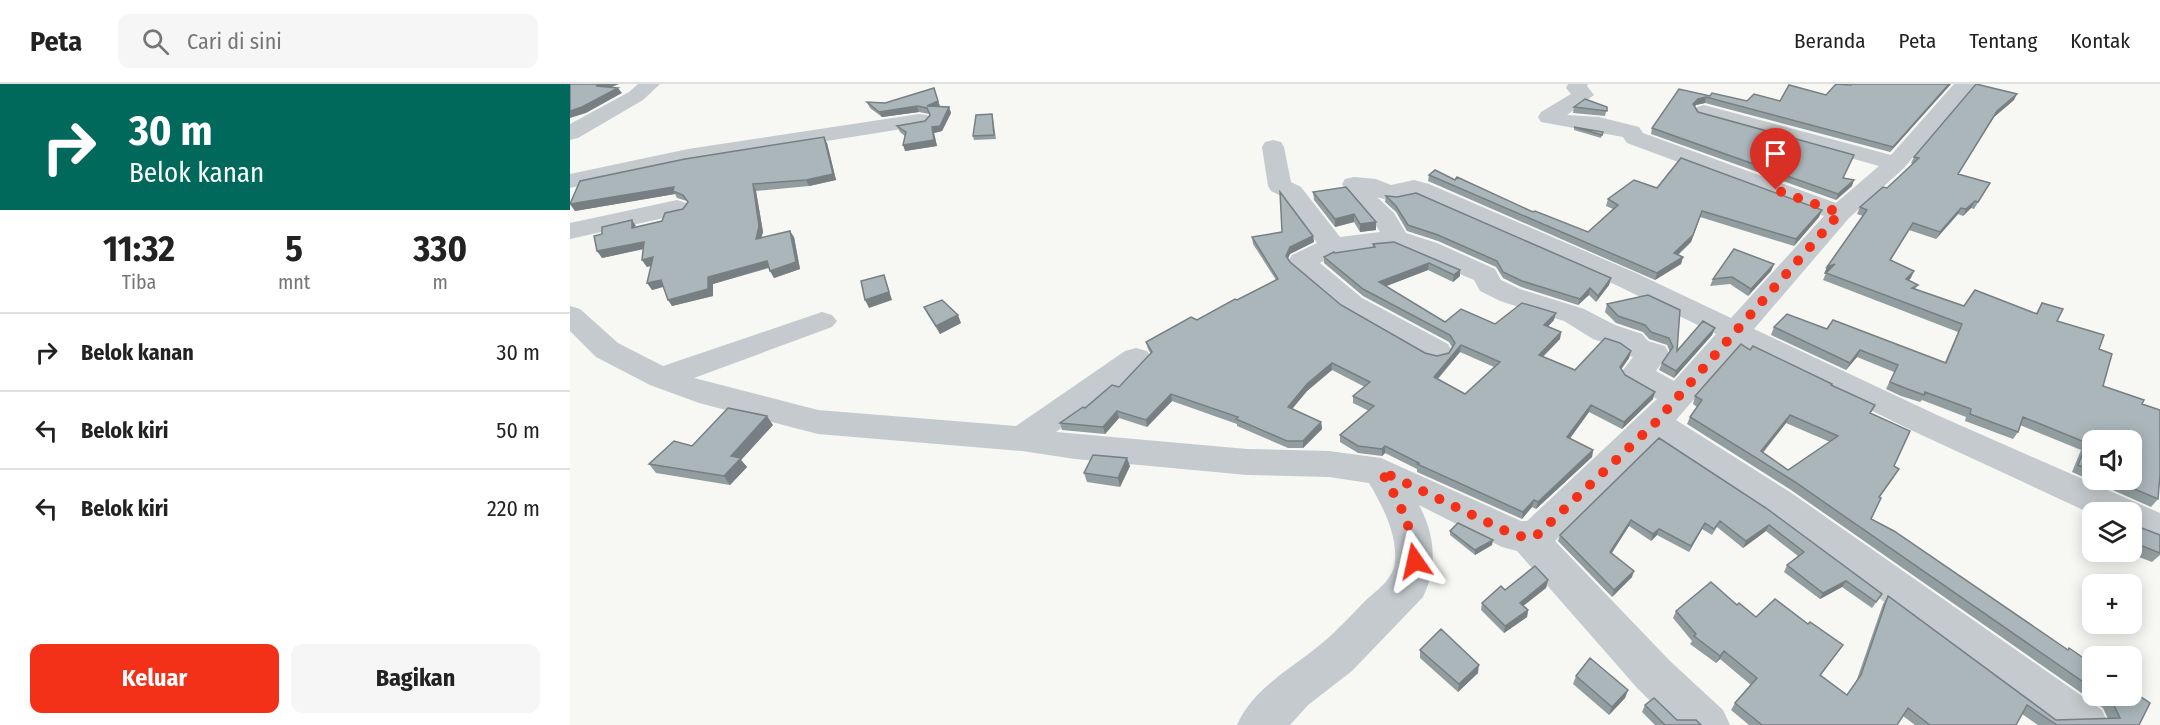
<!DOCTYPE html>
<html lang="id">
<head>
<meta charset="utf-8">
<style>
	body { margin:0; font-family:"Fira Sans Condensed",sans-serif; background:#f6f6f6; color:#222; height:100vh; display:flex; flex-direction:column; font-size:22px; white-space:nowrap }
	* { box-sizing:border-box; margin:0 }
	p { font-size:20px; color:#767676 }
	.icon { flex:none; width:33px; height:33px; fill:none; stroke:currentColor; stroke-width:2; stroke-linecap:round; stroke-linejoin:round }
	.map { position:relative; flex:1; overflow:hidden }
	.details { display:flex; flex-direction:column; background:#fff; width:570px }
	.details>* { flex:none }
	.banner { background:#00695c; color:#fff; overflow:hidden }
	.buttons { position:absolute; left:1512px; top:346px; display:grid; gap:12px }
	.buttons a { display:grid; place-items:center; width:60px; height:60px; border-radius:12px; background:#fff; box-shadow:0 3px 15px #0003; font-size:30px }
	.pin { position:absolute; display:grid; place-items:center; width:51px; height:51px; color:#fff; margin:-62px -26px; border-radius:50% 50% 50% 0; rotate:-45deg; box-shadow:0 0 6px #0007 }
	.pin .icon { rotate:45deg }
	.me { position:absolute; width:66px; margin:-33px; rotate:349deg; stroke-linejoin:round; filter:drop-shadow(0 0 4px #0008) }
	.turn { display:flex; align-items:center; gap:21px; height:126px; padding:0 30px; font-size:27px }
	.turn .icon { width:78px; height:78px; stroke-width:2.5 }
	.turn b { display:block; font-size:42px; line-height:51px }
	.eta { display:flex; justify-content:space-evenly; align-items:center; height:102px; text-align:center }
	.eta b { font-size:36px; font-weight:700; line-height:42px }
	.action { display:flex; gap:12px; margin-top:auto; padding:12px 30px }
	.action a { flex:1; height:69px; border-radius:12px; background:#f33018; color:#fff; font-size:24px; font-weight:700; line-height:69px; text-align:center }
	.action a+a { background:#f6f6f6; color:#222 }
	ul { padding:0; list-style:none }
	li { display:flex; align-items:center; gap:18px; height:78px; padding:0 30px; border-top:2px solid #e0e0e0 }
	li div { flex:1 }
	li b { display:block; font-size:22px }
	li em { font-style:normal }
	header { display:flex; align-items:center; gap:36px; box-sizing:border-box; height:84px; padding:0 30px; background:#fff; border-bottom:2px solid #e0e0e0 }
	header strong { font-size:28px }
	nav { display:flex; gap:33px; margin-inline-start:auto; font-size:21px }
	.search { width:420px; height:54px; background:#f6f6f6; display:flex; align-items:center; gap:15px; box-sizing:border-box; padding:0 21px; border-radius:12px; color:#767676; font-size:22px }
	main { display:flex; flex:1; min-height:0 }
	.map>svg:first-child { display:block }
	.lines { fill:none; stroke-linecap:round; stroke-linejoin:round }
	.minor { fill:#c4cacd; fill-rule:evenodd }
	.wall { fill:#929da0; fill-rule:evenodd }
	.shaded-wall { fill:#777f82 }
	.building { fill:#aab6ba; stroke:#777f82; stroke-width:1.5; fill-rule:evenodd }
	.route { stroke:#f33018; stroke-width:10; stroke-dasharray:0 18 }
</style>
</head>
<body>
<header>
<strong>Peta</strong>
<div class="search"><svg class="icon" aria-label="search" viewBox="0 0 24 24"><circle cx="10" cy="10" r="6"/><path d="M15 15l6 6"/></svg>Cari di sini</div>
<nav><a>Beranda</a><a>Peta</a><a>Tentang</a><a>Kontak</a></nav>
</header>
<main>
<section class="details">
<div class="banner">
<div class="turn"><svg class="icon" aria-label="right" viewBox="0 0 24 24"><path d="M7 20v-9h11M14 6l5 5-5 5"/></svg><div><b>30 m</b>Belok kanan</div></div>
</div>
<div class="eta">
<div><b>11:32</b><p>Tiba</p></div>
<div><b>5</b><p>mnt</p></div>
<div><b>330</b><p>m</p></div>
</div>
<ul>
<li><svg class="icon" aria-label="right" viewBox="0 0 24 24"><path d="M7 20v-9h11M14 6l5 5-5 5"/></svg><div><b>Belok kanan</b></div><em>30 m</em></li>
<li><svg class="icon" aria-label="left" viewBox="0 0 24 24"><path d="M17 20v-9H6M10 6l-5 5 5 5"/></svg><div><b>Belok kiri</b></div><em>50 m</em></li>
<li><svg class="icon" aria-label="left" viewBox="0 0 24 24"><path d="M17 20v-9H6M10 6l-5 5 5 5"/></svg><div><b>Belok kiri</b></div><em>220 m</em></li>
</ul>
<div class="action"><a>Keluar</a><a>Bagikan</a></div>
</section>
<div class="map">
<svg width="1590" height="641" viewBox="0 0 1590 641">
	<rect width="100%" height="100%" fill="#f7f7f4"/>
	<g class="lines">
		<path class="minor" d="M68,0H90L73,16L8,54L0,56V40L59,8Z
			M998,0H1018L1017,2L1024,11L997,31L1029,33L1069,43L1073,49L1266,119L1309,82L1127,31L1123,27L1127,23L1134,21L1321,71L1384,0H1405L1334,84L1279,134L1184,245L1367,331L1590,429V461L1562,449V429L1522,430L1343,347L1170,262L1106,336L1220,408L1532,626L1539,641H1479L1194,428L1087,357L985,457L1100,577L1153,626L1160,641H1105L1068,605L947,467L932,463L849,421C865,451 868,482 853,513L782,587L738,621L720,641H667C683,604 721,585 751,560C768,546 782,530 797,515C810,504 824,494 825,476C827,449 812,421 799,399L759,393L677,391L505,375L452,367L248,350L129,319L80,301L26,273L0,247V222L10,225L48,259L93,282L252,228L262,231L267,237L262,243L124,294L248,326L446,342L555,267L566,264L577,267L582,274L577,281L486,348L677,365L759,367L811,374L951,437H957L1087,315L1055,297L1050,290L1063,273L1056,271L1050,264L1023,255L994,237L930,217L910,207L904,196L824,162L769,169L750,179L792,214L878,260L882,267L878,274L867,277L856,274L772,226L722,183L718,177L722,171L747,159L713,113L701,107L698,102L692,63L695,58L703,56L711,58L714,63L721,98L731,103L770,153L810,148C800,130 782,119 772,100L775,95L784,93L806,95L821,101L844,96L859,100L1066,189L1161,234L1254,132L1057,59L1053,53L971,38L968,33L971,28L1001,10L996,4ZM807,113L817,116L846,113L1046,201L1146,250L1104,297L1086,287L1099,269L1095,262L1078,257L1072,250L1045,241L1014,225L950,205L931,196L925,185L867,159L836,149L824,129Z
			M349,30L357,31L360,36L357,41L118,79L0,104V90L118,65Z
			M107,116L116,119L120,124L116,129L0,155V139Z"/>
	</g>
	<path class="wall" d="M1381,0L1320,68L1135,19L1126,21L1125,23L1128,28L1273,94L1282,102L1266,116L1081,50L1082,44L1109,5L1140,12L1177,17H1210L1256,11L1281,1Z
		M364,4L370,22L379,23L381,29L372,47L364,49L367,62L335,67V52L330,48L327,42L355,37L360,32L359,30L349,28L312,33L300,24L297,18L315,19Z
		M1444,16L1424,33L1388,90L1420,99L1404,125L1401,124L1393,132L1388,130L1366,155L1339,146L1321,176L1344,187L1339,196L1348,201L1345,205L1394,222L1466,229L1472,219L1487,237L1529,265L1533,302L1572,320L1588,415L1581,423L1502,388L1511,366L1450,341L1448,348L1443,355L1395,337L1396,333L1352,316L1350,318L1331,312L1316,305L1324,288L1287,273L1276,286L1201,251L1204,243L1257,245L1375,278L1388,248L1253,196L1256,189L1254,190L1257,183L1293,132L1287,130L1290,123L1317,104L1343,80L1341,79L1344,73ZM1522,357L1562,396H1522Z
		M1004,23H1037L1035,32L1003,29Z
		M423,34L426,55L404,56L403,52Z
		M1004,43L1033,48L1031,54L1004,46Z
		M257,59L266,96L239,102L186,107L193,148L191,154L224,153L230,185L204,194L199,184L143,200V212L102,222L93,203L82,206L81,181L77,183L72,176L73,165L32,174L66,143L92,137L113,125L118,118L117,117L107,114L105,110L5,127L0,120Z
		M859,91L885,96L963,128L1018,148L1043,125L1036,122L1038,115L1087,104L1249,133L1224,162L1130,133L1121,158L1108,171L1113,173L1111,180L1085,196L858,97Z
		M776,103L806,146L790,148L784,138L765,143L744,116L743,108Z
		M816,112L1041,194L1039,201L1026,218L1019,211L1008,221L951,203L933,194L926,183L868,157L837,147L826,128L815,118Z
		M712,148L743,152L744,158L720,170L718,175L720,178L771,221L855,269L867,272L879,269L882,263L879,258L793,212L754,179V173L765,169L803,164V160L824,158L890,192L883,198L858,186L816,202L875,238L925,240L984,236L978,242L991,248L990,255L973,273L1005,286L1061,267L1059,274L1051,285L1055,291L1083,315L1052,345L1019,328L1000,354L1023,366L1022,373L966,425L962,423L952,435L847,388V385L815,369L812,372L788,369L770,358V351L799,327L783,319V312L795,303L762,286L737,307L722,325L751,338L752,345L733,364H718L667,342V340L602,317L577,343L549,334L535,350L492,346L490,339L549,303L581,270L578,265L576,258L627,236L706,196L683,160L682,153ZM890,268L924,283L895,310L868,295Z
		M1204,180L1201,187L1178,212L1160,200L1140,202L1143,195Z
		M1078,211L1107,267L1145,244L1142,251L1104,294L1089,286L1092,279L1100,268L1097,261L1079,255L1073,248L1046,239L1035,228L1037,220Z
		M354,223L391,239L370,250L358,231Z
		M1180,266L1261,302L1301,329L1324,382V393L1310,413L1301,435L1498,566L1499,564L1522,580V612H1562L1569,641H1468L1452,630L1446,641H1345L1333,632L1327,641H1179L1161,626L1165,619L1181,601L1150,575L1146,579L1120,560L1122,557L1103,534L1106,527L1167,521L1186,533L1238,540L1273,561L1251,591L1277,611L1286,598L1313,520L1318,512L1486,636L1538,635L1533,624L1221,406L1117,340L1120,333L1127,323L1123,320L1125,312ZM1216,339L1260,358L1218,386L1193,369Z
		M203,341L171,376L177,383L160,401L86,389L79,380L122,362Z
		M1089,354L1312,510L1302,524L1272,503L1250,515L1214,488L1217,481L1228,472L1196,447L1173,464L1147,443L1142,451L1132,445L1119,468L1087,451L1081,457L1059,442L1042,469L1062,493L1042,513L988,457L990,451Z
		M560,382L550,403L517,398L514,389Z
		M1568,431L1569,443L1590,451V471L1582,478L1556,468H1562V438Z
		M880,447L922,461L905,471L880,451Z
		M978,496L976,504L953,522L958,526L957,533L934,549L911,526L912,519L935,506Z
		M850,566L908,589L888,608L850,574Z
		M1006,592L1058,606L1055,614L1039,631L1003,600Z
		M1075,621L1107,636L1131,641H1085L1072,628Z"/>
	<path class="shaded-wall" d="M32,0H49L30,8L26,2Z
		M1379,0H1381L1320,68L1323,63Z
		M48,4L52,9L16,29L0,34V27Z
		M1447,10L1444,16L1424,33L1384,96L1427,27Z
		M1136,13L1135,19L1126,21L1121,25L1123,20L1128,15Z
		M368,17L370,23L357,22Z
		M347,22L349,28L312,33L309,28Z
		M379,23L381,29L372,47L364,49L367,62L335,67L333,61L362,43Z
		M254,53L257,59L266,96L239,102L236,96Z
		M1284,96L1282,102L1266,116L1268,110Z
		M183,100L186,107L193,148L189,162L186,155Z
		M104,103L103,107L105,110L5,127L0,120Z
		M1405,117L1401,124L1393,132L1396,125Z
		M1391,124L1388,130L1366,155L1370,148Z
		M1252,126L1249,133L1224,162L1226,155Z
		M1132,127L1121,158L1102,176L1104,169Z
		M784,130V138L765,143V135Z
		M62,136L66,142L62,144Z
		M806,138V146L790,148V140Z
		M220,147L224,153L230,185L204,194L200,187Z
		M743,152L744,158L720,170L716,178V172L720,163Z
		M74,158L78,164L32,174L27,167Z
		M83,173L88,180L77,183L72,176Z
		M1113,173L1111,180L1085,196L1087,189Z
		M197,177L200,183L143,200V212L102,222L98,216L138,193Z
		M859,179L858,186L809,205V198Z
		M1204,180L1201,187L1178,212L1181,205Z
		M1265,180L1262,187L1254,190L1257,183Z
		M890,186V192L883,198L884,191Z
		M1344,187L1341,194L1333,202L1336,195Z
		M314,191L322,216L299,224L295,216Z
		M1041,194L1039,201L1026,218L1028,212Z
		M91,196L96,202L82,206L77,199Z
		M1020,204L1019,211L1008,221L1010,215Z
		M986,229L984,236L973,248L974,241Z
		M388,231L391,239L370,250L366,242Z
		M1145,244L1142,251L1104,294L1106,287Z
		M991,248L990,255L967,278L969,271Z
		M891,261L890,268L863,300L864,293Z
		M1290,266L1287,273L1276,286L1280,279Z
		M1061,267L1059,274L1048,290L1050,283Z
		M762,279V286L737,307L718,330V323L737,300Z
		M1085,308L1083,315L1052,345L1054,338Z
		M601,310L602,317L577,343L576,336Z
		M1021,321L1019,328L996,360L997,353Z
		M547,327L549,334L535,350L533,343Z
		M1220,331L1216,339L1187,375L1191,367Z
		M197,332L203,341L171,376L177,383L160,401L154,392L161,372Z
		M751,338L752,345L733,364V357Z
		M815,362V369L812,372V365Z
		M1023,366L1022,373L966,425L968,418Z
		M557,374L560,382L550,403L548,394Z
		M964,416L962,423L952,435L953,428Z
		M1061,436L1059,442L1038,474L1040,468Z
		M1135,439L1132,445L1119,468L1121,462Z
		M1199,441L1196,447L1173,464L1176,457Z
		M1089,445L1087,451L1081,457L1083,450Z
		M923,456L922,461L905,471V466Z
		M1064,487L1062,493L1042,513L1044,506Z
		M978,496L976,504L948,526L950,519Z
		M1276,497L1272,503L1250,515L1253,509Z
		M958,526L957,533L934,549L935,542Z
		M1154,567L1150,575L1146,579L1150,572Z
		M909,581L908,589L888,608L889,600Z
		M1058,606L1055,614L1039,631L1042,623Z"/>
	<path class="building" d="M0,0H32L26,2L48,4L12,23L0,27Z
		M1266,0L1281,1L1282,0H1379L1323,63L1136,13L1128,15L1123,20L1128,28L1284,71L1273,94L1284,96L1268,110L1082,44L1109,5L1140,12L1142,9L1177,17L1184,10L1210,17L1219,1L1256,11Z
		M1406,0L1447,10L1427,27L1388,90L1420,99L1408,118L1405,117L1396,125L1391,124L1370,148L1343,139L1320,176L1344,187L1336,195L1348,201L1342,204L1394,222L1405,206L1467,230L1472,219L1493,225L1487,237L1534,251L1529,265L1542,270L1533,302L1574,316L1572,320L1590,326V391L1588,415L1543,396H1562V357H1522V387L1508,381L1517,359L1453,333L1448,348L1400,330L1401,325L1355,308L1354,311L1335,304L1320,298L1328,281L1290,266L1280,279L1204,243L1217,230L1257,245L1263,236L1376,279L1392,240L1256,189L1265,180L1257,183L1297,126L1290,123L1313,103L1317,104L1349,74L1344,73Z
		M364,4L368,17L357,22L379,23L370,42L362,43L364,56L333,61L336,48L327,42L355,37L360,31L357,24L347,22L309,28L297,18L315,19Z
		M1015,15L1037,23V27L1004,23Z
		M422,30L424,51L403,52L406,31Z
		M1004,43L1033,48L1032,51Z
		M254,53L263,90L236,96L183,100L189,142L186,155L220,147L226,178L200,187L197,177L138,193V205L98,216L91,196L77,199L83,173L72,176L74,158L27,167L24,152L32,150V143L62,136V144L92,137L95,129L113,125L118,118L113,111L103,107L104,103L0,120L10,97L115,75Z
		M1111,74L1252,126L1226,155L1132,127L1123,151L1104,169L1113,173L1087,189L859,91L865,86L885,96L887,93L963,128L965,127L1018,148L1048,121L1038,115L1064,96L1087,104Z
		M776,103L806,138L790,140L784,130L765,135L743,108Z
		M710,108L743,152L720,163L716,172L720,178L771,221L855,269L867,272L879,269L885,259L880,251L793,205L754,173L764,168L765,169L805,163L803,160L824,158L890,186L884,191L859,179L809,198L875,238L891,225L925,240L952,219L986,229L974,241L991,248L969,271L1005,286L1035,254L1050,259L1061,267L1050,283L1055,291L1085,308L1054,338L1021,321L997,353L1023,366L968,418L964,416L953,428L847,380L849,379L815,362L812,365L788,362L770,351L804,322L783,312L800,298L762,279L737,300L718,323L751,338L733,357H717L666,335L668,333L601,310L576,336L547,327L533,343L490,339L513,323L515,324L542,301L549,303L582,268L576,258L621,233L627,236L665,215L667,216L708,195L682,153L712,148ZM891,261L930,278L895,310L864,293Z
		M846,109L1041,194L1028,212L1020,204L1010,215L952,197L933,188L927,177L868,151L838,141L826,122L816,112L827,113Z
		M1164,165L1204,180L1181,205L1162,193L1143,195Z
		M314,191L319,208L295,216L291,197Z
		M1078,211L1110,226L1107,267L1133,237L1145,244L1106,287L1092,279L1103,263L1099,254L1081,248L1075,241L1048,232L1037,220Z
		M372,216L388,231L366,242L354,223Z
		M1171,260L1180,266L1183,262L1262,300L1261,301L1305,321L1300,329L1340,347L1324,382L1329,385L1309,413L1311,414L1301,435L1324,447L1498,566L1499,564L1522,580V604L1225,398L1120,333L1132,316L1125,312ZM1220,331L1268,352L1218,386L1191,367Z
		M158,324L197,332L161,372L171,374L154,392L79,380L104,357L122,362Z
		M1089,354L1196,424L1312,510L1306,518L1276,497L1253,509L1217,481L1234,468L1199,441L1176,457L1150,437L1144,445L1135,439L1121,462L1089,445L1083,450L1061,436L1040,468L1064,487L1044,506L990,451Z
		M523,371L557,374L548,394L514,389Z
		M1568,431L1569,443L1590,451V469L1562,458V442Z
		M888,439L923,456L905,466L880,447Z
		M965,482L978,496L950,519L958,526L935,542L912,519L931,502L935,506Z
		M1141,498L1167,521L1169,519L1186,533L1205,515L1238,540L1240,538L1273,561L1250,591L1277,611L1291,591L1318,512L1486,636L1550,634L1542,617L1535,612H1562V607L1580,619L1569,641H1487L1457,621L1446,641H1360L1338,624L1327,641H1192L1165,619L1187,594L1154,567L1150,572L1124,552L1126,550L1106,527Z
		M871,545L909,581L889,600L850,566Z
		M1020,574L1058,606L1042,623L1006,592Z
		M1084,614L1107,636H1126L1131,641H1095L1075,621Z"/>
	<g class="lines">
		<path class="route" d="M845,477C843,443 828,416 811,387L946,452L965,453L1085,339L1270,129L1206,106"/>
	</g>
</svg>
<div class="buttons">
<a><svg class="icon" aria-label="sound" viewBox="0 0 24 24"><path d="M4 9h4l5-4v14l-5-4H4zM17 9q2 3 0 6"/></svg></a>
<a><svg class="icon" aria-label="layers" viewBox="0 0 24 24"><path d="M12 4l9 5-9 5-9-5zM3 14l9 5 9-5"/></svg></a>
<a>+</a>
<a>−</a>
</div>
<div class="pin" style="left:1206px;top:106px;background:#d93025"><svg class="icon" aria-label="arrive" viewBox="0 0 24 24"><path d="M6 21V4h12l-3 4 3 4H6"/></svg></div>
<svg class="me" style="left:845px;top:477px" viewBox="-20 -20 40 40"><path d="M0-17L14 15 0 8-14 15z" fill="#f33018" stroke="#fff" stroke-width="4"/></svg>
</div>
</main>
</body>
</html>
